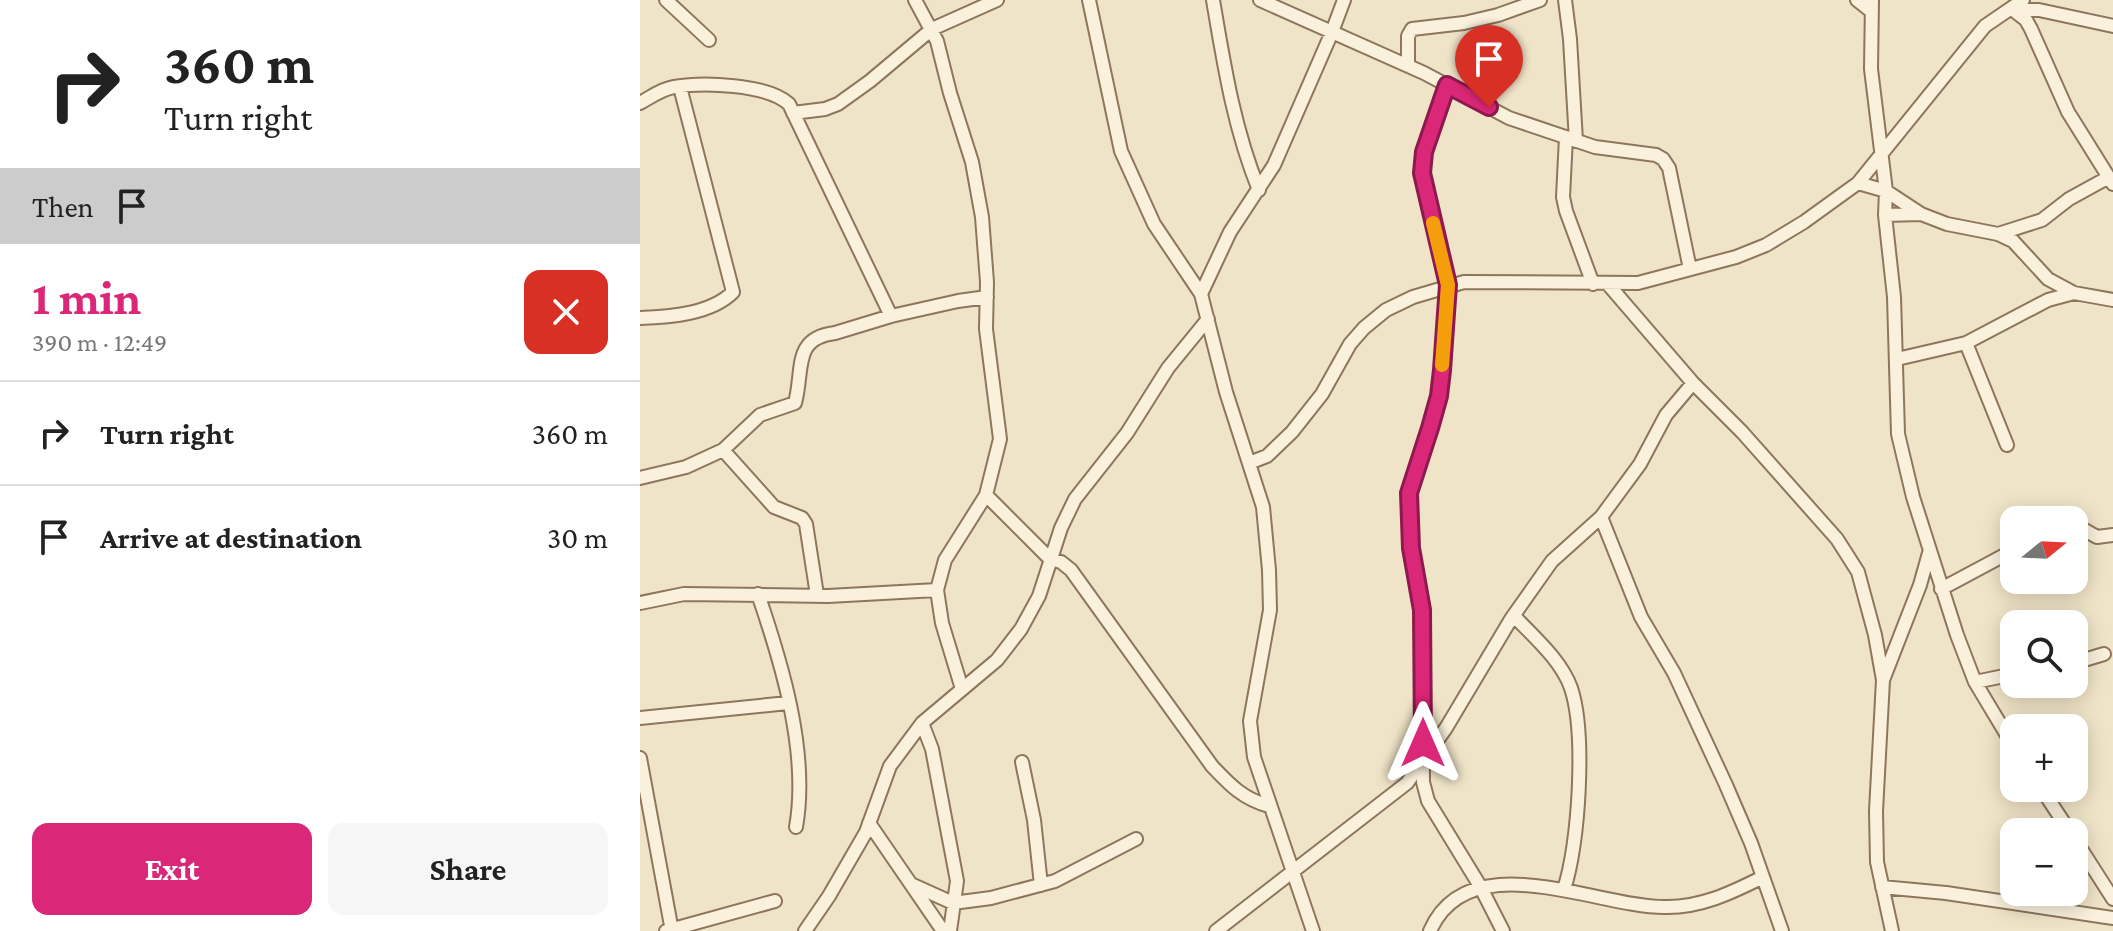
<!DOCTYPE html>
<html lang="en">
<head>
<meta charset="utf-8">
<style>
	body { margin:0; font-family:"Crimson Pro",serif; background:#f6f6f6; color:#222; height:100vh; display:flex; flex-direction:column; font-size:30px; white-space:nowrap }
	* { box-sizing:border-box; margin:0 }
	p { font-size:26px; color:#767676 }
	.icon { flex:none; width:44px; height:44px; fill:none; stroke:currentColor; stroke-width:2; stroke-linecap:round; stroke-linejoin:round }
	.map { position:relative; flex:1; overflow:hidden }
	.side { display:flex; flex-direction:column; background:#fff; width:640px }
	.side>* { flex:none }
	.hud { background:#fff; color:#222; overflow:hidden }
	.needle { width:52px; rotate:72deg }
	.buttons { position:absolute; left:1360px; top:506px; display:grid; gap:16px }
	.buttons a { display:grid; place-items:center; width:88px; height:88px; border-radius:16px; background:#fff; box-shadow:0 4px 20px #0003; font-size:40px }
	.pin { position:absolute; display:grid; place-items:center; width:68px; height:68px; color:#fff; margin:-82px -34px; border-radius:50% 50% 50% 0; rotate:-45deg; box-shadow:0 0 8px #0007 }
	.pin .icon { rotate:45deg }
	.me { position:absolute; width:88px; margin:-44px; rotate:0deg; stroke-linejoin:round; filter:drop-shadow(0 0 6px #0008) }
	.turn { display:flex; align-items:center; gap:28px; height:168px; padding:0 32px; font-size:36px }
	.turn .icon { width:104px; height:104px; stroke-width:2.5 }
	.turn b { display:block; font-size:56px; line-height:68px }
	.then { display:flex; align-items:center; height:76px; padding:0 32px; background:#0003; gap:16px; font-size:30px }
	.round { display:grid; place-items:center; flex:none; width:84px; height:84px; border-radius:16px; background:#f6f6f6 }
	.overview { display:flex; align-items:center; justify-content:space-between; height:136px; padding:0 32px }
	h1 { font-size:48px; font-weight:700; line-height:60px; color:#db2777 }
	.primary-button { display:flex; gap:16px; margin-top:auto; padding:16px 32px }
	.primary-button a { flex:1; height:92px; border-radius:16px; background:#db2777; color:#fff; font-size:32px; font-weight:700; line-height:92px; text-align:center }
	.primary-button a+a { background:#f6f6f6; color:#222 }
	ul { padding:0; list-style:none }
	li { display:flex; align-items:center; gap:24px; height:104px; padding:0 32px; border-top:2px solid #e0e0e0 }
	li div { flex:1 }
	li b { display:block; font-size:30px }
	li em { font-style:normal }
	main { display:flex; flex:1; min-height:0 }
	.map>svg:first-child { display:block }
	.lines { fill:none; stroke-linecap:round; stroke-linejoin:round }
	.street-casing { stroke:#8d765c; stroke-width:16 }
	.street { stroke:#faf1dc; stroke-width:12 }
	.route-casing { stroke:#8e194d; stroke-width:20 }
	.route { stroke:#db2777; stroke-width:14 }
	.slow { stroke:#f59e0b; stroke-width:14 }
</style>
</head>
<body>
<main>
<section class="side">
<div class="hud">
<div class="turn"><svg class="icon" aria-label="right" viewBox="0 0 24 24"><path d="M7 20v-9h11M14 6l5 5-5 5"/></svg><div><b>360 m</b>Turn right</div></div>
<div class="then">Then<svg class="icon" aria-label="arrive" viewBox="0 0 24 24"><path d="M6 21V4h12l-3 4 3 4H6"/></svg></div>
</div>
<div class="overview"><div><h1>1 min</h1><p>390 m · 12:49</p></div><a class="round" style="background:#d93025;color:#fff"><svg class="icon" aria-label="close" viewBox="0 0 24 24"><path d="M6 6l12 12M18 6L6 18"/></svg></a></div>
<ul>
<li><svg class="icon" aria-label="right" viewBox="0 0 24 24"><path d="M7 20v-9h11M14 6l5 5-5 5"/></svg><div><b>Turn right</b></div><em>360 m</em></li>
<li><svg class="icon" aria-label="arrive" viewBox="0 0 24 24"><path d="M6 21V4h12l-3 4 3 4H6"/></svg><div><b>Arrive at destination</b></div><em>30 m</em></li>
</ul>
<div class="primary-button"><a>Exit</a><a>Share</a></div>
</section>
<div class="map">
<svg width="1473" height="931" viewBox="0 0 1473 931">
	<rect width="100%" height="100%" fill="#f0e4c8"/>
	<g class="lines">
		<defs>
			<path id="street" d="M26,0L69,40
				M275,0L297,41L310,93L332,162L342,217L347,282L346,329L360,439L346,495L305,560L297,590L302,623L322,689
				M449,0L481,151L514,224L561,294L586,392L623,507L629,570L630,610L610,721L614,757L673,931
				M573,0C584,65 594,129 619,190
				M620,0L784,73L869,118L955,147L1016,155L1023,159L1029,168L1050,269
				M925,0L930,39L936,141
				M1217,0L1231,11
				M1232,0L1231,69L1246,191L1245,215L1254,297L1258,434L1273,497L1317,635L1335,682L1374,747
				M1372,9L1386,20L1391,29L1428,112L1473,184
				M1375,10H1399L1473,26
				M768,66V36L772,29L824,23L858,15L900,0
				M807,85L784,152L782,173L808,285L802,370L799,396L790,428L769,493L771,548L782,610L783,782L788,801L840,886L863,931
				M0,103C11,97 21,89 34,87C63,82 127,84 149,104L251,316
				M153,113L185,109L198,104L230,81L292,29L357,0
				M926,137L923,197L926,211L953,284
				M1218,183L1246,191L1281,214L1307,224L1358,234L1373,241L1408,279L1434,293
				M1245,215L1281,214
				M1358,234L1402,220L1429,199L1469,177
				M967,283L1053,383L1102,432L1197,539L1218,572L1235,635L1243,680L1236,811L1237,862L1252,931
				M561,294L590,232L634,165L692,32L704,0
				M0,318C30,317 71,314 93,292L40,87
				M1326,343L1367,445
				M1257,359L1326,343L1408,300L1434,293L1473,300
				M83,450L134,507L162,518L166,524L177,595
				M609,463L627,456L652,432L682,394L710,344L724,328L746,310L773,297L824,282L998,283L1096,257L1126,245L1164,222L1218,183L1345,26L1383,0
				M0,478L46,467L83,450L120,415L155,403C164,370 152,338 195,333L251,316L318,301L347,297
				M346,495L410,559L421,562L431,570L572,766C590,785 603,799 629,806
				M961,517L1001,617L1034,673L1086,785L1111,843L1142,931
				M1434,524L1457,537L1473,535
				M1301,589L1374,550
				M118,594C142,664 169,753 156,827
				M0,603L44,594L188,596L297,590
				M874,616C894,637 921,660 931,688C946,733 939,845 924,889
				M1434,663L1464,654
				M1243,680L1280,585L1289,553
				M1335,682L1374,674
				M0,718L148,703
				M282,723L292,749L317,881L310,931
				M0,758L32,931
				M382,762L394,820L401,885
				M1401,788L1430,832
				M229,823L303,931
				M1434,838L1473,899
				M273,885L313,903L351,898L415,881L496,839
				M1242,887L1306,893L1473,918
				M26,931L135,901
				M165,931L189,896L226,832L250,766L282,723L357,660L381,629L399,596L421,528L435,499L487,433L528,368L568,319
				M576,931L767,783L806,728L871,619L912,561L961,517L1000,464L1026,415L1053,383
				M790,931C828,843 956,907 1024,907C1060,908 1091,893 1123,877"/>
		</defs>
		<use href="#street" class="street-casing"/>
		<use href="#street" class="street"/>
	</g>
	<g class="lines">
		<defs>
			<path id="route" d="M783,743L782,610L771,548L769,493L790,428L799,396L802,370L808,285L782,173L784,152L807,85L849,107"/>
		</defs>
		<use href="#route" class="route-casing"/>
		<use href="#route" class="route"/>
		<path class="slow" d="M793,223L808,285L802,365"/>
	</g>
</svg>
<div class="buttons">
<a><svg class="needle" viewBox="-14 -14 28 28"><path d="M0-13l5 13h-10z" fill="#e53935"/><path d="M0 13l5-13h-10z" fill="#767676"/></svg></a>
<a><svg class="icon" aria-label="search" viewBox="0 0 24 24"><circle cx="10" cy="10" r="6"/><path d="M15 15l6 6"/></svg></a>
<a>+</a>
<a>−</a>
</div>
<div class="pin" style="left:849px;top:107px;background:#d93025"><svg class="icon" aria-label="arrive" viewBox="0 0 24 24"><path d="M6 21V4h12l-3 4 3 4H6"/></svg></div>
<svg class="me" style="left:783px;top:743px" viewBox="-20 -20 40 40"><path d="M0-17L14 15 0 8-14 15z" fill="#db2777" stroke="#fff" stroke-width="4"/></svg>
</div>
</main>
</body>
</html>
